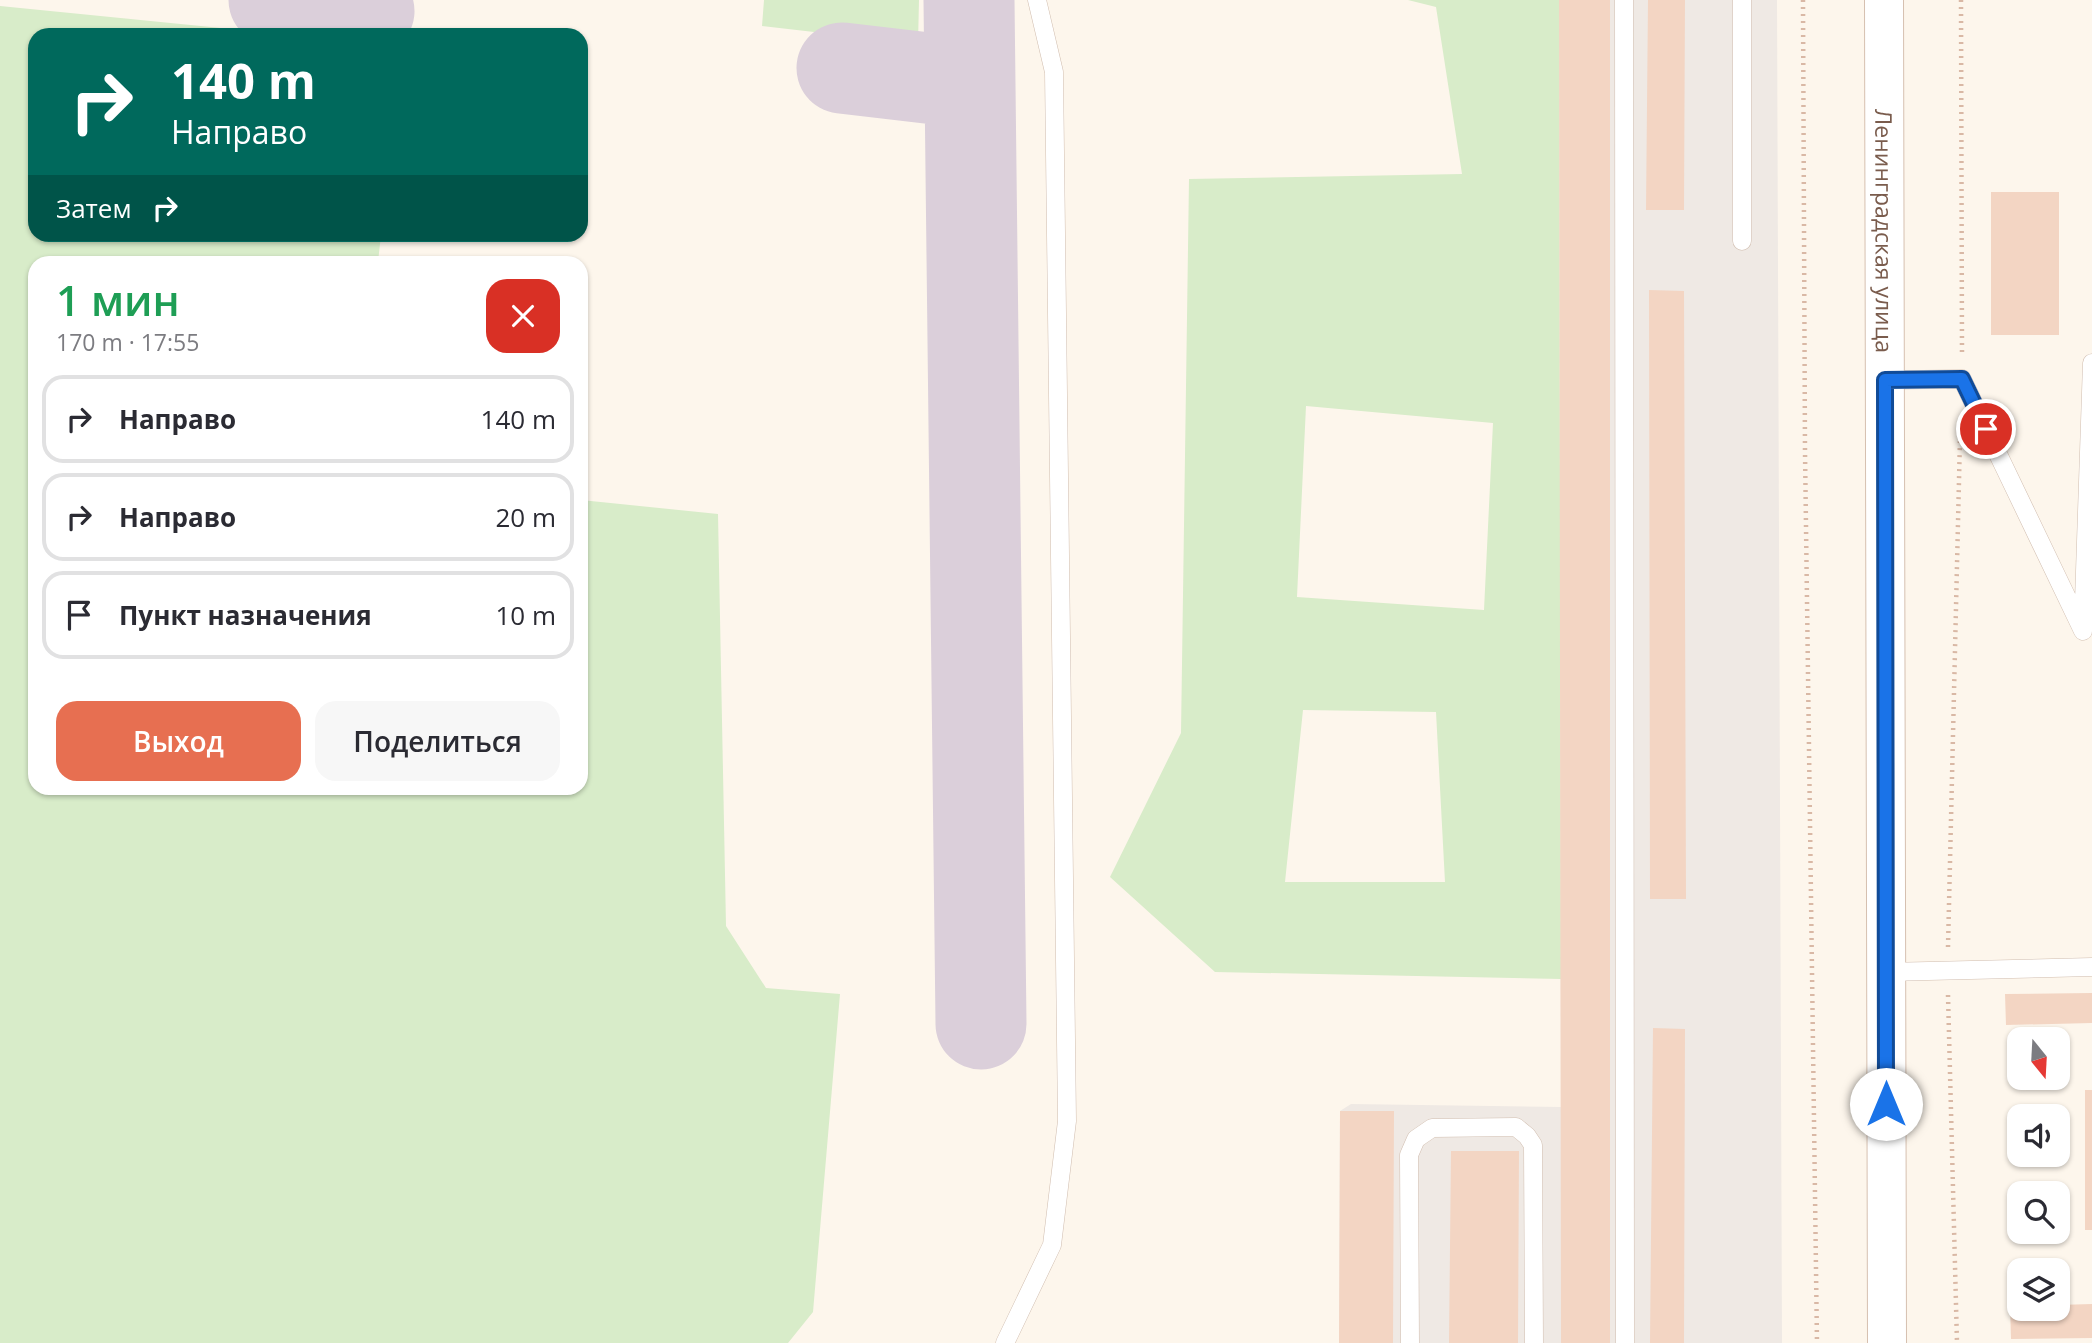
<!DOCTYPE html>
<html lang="ru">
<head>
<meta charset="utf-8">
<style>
	body { margin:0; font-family:"Open Sans",sans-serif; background:#f7f7f7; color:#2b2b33; height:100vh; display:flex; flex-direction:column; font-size:26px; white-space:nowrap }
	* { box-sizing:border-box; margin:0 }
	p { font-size:23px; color:#7c7c81 }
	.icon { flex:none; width:38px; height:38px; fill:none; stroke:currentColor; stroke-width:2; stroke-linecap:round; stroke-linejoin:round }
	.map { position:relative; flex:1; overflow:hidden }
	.side { position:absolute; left:28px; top:256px; width:560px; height:539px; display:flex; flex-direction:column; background:#fff; border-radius:21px; box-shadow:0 2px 5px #0004 }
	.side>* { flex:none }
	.banner { position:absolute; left:28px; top:28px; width:560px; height:214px; border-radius:21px; box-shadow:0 2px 5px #0004; background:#00695c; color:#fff; overflow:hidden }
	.needle { width:46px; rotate:162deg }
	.fabs { position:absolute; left:2007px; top:1027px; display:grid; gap:14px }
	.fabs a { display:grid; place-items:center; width:63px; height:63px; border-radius:14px; background:#fff; box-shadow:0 2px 5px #0004; font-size:35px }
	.pin { position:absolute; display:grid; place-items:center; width:60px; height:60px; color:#fff; margin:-30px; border:4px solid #fff; border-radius:50%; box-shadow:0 2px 7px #0007 }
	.me { position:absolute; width:77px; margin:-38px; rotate:0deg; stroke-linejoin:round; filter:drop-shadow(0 0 5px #0008) }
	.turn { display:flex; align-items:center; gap:24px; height:147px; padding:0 28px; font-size:32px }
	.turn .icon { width:91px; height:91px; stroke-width:2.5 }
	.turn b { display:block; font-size:49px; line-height:60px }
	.then { display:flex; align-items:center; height:66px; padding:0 28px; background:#0003; gap:14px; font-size:26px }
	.round { display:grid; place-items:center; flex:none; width:74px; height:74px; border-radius:21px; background:#f7f7f7 }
	.overview { display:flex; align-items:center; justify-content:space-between; height:119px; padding:0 28px }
	h1 { font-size:42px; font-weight:600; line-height:52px; color:#1e9e55 }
	.action { display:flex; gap:14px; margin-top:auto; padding:14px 28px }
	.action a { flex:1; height:80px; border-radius:21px; background:#e76f51; color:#fff; font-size:28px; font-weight:600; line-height:80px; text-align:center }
	.action a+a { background:#f7f7f7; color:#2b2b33 }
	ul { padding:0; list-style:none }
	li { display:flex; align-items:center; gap:21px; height:88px; margin:0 14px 10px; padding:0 14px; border:4px solid #e1e1e2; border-radius:21px }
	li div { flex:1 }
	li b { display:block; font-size:26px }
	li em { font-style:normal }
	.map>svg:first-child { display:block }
	.industrial { fill:#efe9e4 }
	.green { fill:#d8ecc9; fill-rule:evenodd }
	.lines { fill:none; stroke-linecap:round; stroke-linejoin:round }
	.taxiway { stroke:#dbcfda; stroke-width:91 }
	.building { fill:#f3d5c3 }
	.lane-casing { stroke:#d1beb0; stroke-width:19 }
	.secondary-casing { stroke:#d6c0b0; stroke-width:40 }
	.path { stroke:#d9b8a5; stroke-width:4.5; stroke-dasharray:2 5; stroke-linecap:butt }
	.lane { stroke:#fff; stroke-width:18 }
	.secondary { stroke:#fff; stroke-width:38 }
	.route-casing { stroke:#114b97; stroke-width:18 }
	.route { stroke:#1a73e8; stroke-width:12 }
	.labels { text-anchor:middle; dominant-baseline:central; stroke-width:5; stroke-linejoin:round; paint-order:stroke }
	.street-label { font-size:23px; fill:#7a5c4d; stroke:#fffaf3 }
</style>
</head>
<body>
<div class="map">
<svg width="2092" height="1343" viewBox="0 0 2092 1343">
	<rect width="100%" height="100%" fill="#fdf6ec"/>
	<path class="industrial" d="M1559,0H1777L1782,1343H1339L1340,1111L1351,1104L1561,1107Z"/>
	<path class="green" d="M764,0H919L918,44L762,26Z
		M1408,0H1559L1561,979L1215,972L1110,877L1181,733L1189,179L1462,174L1436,7ZM1306,406L1493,423L1484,610L1297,597ZM1303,710L1436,712L1445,882H1285Z
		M0,6L290,35H35V234L381,235L378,262H35V788H581V500L718,514L726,926L766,988L840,994L813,1312L788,1343H0Z"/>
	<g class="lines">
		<path class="taxiway" d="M274,0L369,11
			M969,0L981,1024
			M842,68L970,83"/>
	</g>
	<path class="building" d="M1559,0H1610V1343H1561Z
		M1648,0H1685L1684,210H1646Z
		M1991,192H2059V335H1991Z
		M1649,290L1684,291L1686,899H1650Z
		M2092,993V1023L2006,1025L2005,994Z
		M1653,1028L1685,1029L1684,1343H1650Z
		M2085,1090H2092V1230H2085Z
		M1340,1111H1394L1393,1343H1339Z
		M1451,1151H1519L1518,1343H1449Z
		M2092,1304V1338L2011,1339L2010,1306H2020V1309H2058V1305Z"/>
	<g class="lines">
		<defs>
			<path id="lane" d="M1624,0L1625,1343
				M1742,0V241
				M1885,380L1962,379L2083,631L2092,363
				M1886,972L2092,967
				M1005,1343L1052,1245L1067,1121L1054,72L1037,0
				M1410,1343L1409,1155L1416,1139L1432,1128L1516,1127L1527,1136L1533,1145L1534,1343"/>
			<g id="secondary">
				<path id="s1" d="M1884,0L1887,1343"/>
			</g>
		</defs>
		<use href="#lane" class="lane-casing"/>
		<use href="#secondary" class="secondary-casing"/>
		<path class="path" d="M1803,0L1805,451L1817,1343
			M1961,0L1962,353
			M1948,947L1960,438
			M1948,995L1957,1343"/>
		<use href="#lane" class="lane"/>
		<use href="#secondary" class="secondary"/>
	</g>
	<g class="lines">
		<defs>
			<path id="route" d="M1886,1104L1885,380L1962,379L1986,429"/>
		</defs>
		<use href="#route" class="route-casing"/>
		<use href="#route" class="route"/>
	</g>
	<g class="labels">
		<g class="street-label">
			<text stroke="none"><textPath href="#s1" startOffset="231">Ленинградская улица</textPath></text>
		</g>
	</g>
</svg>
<div class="fabs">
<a><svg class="needle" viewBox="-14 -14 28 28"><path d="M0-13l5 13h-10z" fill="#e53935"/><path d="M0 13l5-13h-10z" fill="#7c7c81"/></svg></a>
<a><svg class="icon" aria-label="sound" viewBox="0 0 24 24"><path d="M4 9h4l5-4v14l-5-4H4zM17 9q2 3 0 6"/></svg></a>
<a><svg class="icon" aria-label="search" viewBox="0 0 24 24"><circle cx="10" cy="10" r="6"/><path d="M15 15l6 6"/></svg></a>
<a><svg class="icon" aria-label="layers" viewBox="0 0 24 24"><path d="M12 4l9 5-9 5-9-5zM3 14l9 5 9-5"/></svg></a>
</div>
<div class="pin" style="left:1986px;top:429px;background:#d93025"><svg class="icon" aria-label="arrive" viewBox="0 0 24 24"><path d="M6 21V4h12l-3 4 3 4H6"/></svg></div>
<svg class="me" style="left:1886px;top:1104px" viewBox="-20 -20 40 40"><circle r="19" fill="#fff"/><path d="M0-13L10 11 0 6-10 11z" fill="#1a73e8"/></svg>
<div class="banner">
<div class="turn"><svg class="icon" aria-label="right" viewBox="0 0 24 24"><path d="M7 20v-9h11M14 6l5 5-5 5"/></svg><div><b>140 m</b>Направо</div></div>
<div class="then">Затем<svg class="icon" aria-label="right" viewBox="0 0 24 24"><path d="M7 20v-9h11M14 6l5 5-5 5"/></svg></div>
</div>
<section class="side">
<div class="overview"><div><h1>1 мин</h1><p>170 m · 17:55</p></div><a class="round" style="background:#d93025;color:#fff"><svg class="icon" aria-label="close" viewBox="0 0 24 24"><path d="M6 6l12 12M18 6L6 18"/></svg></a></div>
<ul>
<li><svg class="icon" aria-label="right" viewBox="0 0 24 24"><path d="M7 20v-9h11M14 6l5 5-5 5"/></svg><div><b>Направо</b></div><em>140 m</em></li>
<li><svg class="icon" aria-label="right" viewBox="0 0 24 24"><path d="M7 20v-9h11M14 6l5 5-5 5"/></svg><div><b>Направо</b></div><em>20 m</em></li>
<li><svg class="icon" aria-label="arrive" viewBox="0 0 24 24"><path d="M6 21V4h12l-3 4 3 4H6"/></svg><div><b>Пункт назначения</b></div><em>10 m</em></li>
</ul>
<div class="action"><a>Выход</a><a>Поделиться</a></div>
</section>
</div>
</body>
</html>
